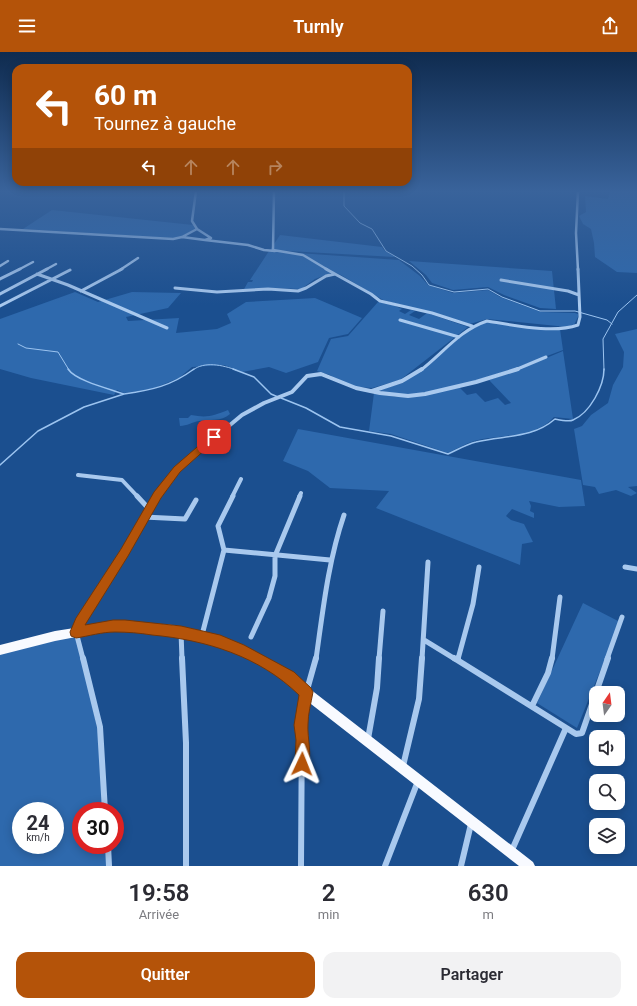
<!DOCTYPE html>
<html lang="fr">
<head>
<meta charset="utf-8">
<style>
	body { margin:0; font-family:Roboto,sans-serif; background:#f2f2f3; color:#2b2b33; height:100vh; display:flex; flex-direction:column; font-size:15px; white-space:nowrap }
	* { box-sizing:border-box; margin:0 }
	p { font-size:13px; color:#7c7c81 }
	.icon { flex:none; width:22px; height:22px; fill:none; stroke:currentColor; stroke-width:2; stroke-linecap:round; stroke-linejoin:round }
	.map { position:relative; height:814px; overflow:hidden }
	.details { display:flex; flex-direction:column; background:#fff; flex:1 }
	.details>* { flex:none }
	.hud { position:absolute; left:12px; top:12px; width:400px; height:122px; border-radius:12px; box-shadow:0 2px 10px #0003; background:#b45309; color:#fff; overflow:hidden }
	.needle { width:26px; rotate:14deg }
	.tools { position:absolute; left:589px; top:634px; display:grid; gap:8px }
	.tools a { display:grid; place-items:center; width:36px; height:36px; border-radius:8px; background:#fff; box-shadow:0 2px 10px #0003; font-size:20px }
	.speed { position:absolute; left:12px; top:750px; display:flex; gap:8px; font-size:20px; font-weight:700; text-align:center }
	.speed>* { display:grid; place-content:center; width:52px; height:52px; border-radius:50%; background:#fff; box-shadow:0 2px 10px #0003; line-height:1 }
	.speed small { font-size:10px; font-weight:400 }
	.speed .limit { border:6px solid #d22; background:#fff; color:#111 }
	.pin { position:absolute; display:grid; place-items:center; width:34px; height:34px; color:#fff; margin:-17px; border-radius:8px; box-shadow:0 2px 6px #0006 }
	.me { position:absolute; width:44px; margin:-22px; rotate:2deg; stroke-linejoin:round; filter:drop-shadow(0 0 3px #0008) }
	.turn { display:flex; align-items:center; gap:14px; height:84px; padding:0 16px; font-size:18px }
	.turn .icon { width:52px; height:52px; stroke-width:2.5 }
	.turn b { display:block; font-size:28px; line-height:34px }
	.lanes { display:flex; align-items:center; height:38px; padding:0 16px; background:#0003; justify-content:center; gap:20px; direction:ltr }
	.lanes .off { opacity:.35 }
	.eta { display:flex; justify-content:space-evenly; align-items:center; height:68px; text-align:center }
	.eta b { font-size:24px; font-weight:600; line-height:28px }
	.button { display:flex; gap:8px; margin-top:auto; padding:8px 16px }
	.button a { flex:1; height:46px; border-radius:12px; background:#b45309; color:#fff; font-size:16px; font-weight:600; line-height:46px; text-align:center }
	.button a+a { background:#f2f2f3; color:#2b2b33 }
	header { display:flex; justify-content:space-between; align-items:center; height:52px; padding:0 16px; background:#b45309; color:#fff; font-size:18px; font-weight:600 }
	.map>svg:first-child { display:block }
	.green { fill:#2e69ad; fill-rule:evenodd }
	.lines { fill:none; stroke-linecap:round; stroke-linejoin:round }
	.stream-far1 { stroke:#9cc4f0; stroke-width:1 }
	.stream { stroke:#9cc4f0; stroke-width:1.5 }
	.minor-far4 { stroke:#a9c9ee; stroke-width:2.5 }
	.minor-far3 { stroke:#a9c9ee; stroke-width:3 }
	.minor-far2 { stroke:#a9c9ee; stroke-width:4 }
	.minor-far1 { stroke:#a9c9ee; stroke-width:5 }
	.minor { stroke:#a9c9ee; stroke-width:6 }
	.trunk { fill:#f8faff; fill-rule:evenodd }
	.route { fill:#b45309; stroke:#753606 }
</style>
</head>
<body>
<header><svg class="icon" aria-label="menu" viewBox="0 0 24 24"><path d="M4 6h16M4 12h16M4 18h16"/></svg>Turnly<svg class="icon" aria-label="share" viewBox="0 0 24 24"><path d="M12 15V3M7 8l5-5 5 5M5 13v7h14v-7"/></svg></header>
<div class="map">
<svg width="637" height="814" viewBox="0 0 637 814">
	<rect width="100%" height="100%" fill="#1b4f8f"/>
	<path class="green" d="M610,139H637V221L617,220L595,205L594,191L591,177L583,172L579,164L586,160L585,144L608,147Z
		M52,158L193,173L195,177L182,184L172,186L23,177Z
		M280,183L382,195L384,198L395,205L270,198Z
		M269,199L399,208L420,224L428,233L453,241L488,238L500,245L541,260L575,261L578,262V265L574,273L567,275L487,267L470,272L383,248L341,223L334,220L315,227L301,237L272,236L243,239L248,230H252L253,228H250Z
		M409,209L552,219L556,257L540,256L504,243L488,235L453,238L432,231L426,223Z
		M75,240L98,250L132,240L181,241L168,256L126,265L128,269L179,266L176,281L217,277L231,271L227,262L246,250L315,246L362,266L348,282L329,286L318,310L286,321L269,315L242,320L224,313L192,315L179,326L152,337L124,341L117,338L114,343L31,326L0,317V267Z
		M378,250L393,253L402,257L399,259L405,262L411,258L415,259L409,263L419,267L427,261L468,275L400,328L372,336L358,335L335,327L330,323L317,319L331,287L348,284Z
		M487,270L560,277L563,298L510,318L474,329L424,341L407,343L376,339L403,331L476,273Z
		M637,277V434L628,435L637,441L631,444L616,438L599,442L595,435L583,433L574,377L582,374L591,363L608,351L613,333L623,315L624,300L615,282Z
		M563,299L573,367L554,365C535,387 499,382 474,389C465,392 456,397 448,401L391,382L369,379L374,341L395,345L459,335L467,343L476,341L485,350L498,346L505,353L511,351L489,328L513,320Z
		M228,358L230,362C221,370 210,367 199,369C192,370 187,374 180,374L179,366H188L191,363C207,366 213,364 228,358Z
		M298,377L581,428L585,454L559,455L529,449L531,454L530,459L534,461V466L512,457L506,464L511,468L524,472L533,490L522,492L520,513L376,456L389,439L330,436L308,419L283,409Z
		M583,551L620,570L577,676L537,651Z
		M76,580L102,698L106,759H81V793H108L109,814H0V598ZM21,759H55V793H21Z"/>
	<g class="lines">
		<path class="stream-far1" d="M344,139V154L360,171L372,177L386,199L412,214L422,223L429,233L454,240L488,237L502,245L540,259H575L607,268L612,272
			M18,292L26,296L58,300L69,318
			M193,318C204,309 223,313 236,318
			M604,318L603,287L618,260L637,243"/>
		<path class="stream" d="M233,317L254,325L271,342L278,345
			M124,342C152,338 171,334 194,317
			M281,346L306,356L340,375L391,384L448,402C457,398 467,392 476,390C504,383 532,387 555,367C560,368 569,370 573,368C590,361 604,334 604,317
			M0,413L38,379L84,355L124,342C110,337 76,329 68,317"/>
		<path class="minor-far4" d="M196,139L192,169L197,177L211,186L205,188L248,193L264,198L275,199
			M274,139L273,198L303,203L328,218
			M0,177L173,187L182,185L197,177
			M182,185L205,188
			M0,214L8,209
			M18,218L33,210
			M45,218L56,212
			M120,218L138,206
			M578,218L576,181L578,139"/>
		<path class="minor-far3" d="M326,217L335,222
			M37,222L68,233L167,276
			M0,227L20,217
			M501,228L568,239L579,243
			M175,236L217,240L268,237L298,239L306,236L326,224L335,222L371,242L380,249L432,261L472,274
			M81,239L122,217
			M0,242L47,217
			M0,254L70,218
			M400,268L459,285
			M421,318C443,301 460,278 487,269C514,273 552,282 578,273L580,265L578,217
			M515,318L546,305"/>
		<path class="minor-far2" d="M372,339L402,329L422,317
			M78,423L122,428L138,445
			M157,445L177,417L242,363L264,351L292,340L307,324L321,322L356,336L380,341L408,344L425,342L476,330L518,317
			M232,445L241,427
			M299,445L301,441"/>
		<path class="minor-far1" d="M137,444L149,457
			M144,465L185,467L196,448
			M224,498L330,508
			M625,515L637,517
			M181,580L182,607
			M202,583L224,498L218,474L233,444
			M251,585L269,546L275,524V504L300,444
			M424,588L455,607
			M83,607L76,580L80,570L125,500L157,444
			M316,607C323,558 328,510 344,463
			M379,607L383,559
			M422,607L428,510
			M458,607L473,552L479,515
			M552,607L560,545
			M607,607L622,565"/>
		<path class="minor" d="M83,606L100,675L105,759
			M182,606L186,691V814
			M454,606L576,682L582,681L608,606
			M458,608V606
			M532,654L548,621L552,606
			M368,687L377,636L379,606
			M403,714L419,647L422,606
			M108,793L109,814
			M512,798L566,676
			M301,814L302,664L305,645L316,606
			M385,814L418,729
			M461,814L471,772"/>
		<path class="trunk" d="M113,570L173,573L202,579L242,594L292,621L310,637L533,810L535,814H519L302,645L286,627L237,601L202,589L173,583L113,578L55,589L0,603V593L55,579Z"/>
	</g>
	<linearGradient id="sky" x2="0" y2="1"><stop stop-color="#0f2b4f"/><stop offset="0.55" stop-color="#39639b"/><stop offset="1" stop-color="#39639b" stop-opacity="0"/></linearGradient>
	<rect width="637" height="253" fill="url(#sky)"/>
	<path class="route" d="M214,382L217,383L218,385L217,387L180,420L161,446L128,504L85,573L113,568H125L181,574L220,583L244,593L294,620L311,636L313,640C311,651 308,662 308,672C307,687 313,703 307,717L302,719L297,717L295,712L296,688L294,673L299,643C259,604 206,588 152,583C140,581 127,580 115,580C102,580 89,584 76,586L71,584L70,580L76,566L121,497L154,440L174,415L211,383Z"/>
</svg>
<div class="tools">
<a><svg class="needle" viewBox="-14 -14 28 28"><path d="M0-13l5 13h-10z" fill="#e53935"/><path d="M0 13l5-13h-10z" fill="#7c7c81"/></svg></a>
<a><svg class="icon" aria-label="sound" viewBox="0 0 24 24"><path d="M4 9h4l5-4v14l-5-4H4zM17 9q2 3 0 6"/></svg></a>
<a><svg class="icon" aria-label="search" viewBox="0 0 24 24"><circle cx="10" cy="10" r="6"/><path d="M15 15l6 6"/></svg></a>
<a><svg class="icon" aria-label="layers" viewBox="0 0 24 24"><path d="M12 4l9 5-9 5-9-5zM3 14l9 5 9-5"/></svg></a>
</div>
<div class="speed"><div>24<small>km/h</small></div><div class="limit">30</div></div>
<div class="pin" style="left:214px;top:385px;background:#d93025"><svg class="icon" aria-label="arrive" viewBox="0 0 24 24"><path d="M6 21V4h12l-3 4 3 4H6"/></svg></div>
<svg class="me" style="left:302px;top:712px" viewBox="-20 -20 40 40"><path d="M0-17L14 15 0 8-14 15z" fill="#b45309" stroke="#fff" stroke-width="4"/></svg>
<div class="hud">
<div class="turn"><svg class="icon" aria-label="left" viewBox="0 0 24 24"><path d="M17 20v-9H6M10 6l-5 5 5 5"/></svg><div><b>60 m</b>Tournez à gauche</div></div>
<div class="lanes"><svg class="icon" aria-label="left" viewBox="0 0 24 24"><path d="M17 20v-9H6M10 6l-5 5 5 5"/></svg><svg class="icon off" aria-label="ahead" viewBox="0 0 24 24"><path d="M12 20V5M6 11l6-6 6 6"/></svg><svg class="icon off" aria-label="ahead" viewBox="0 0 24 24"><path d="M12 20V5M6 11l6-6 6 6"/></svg><svg class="icon off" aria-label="right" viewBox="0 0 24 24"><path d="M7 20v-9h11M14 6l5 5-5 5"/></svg></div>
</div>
</div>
<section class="details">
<div class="eta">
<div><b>19:58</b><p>Arrivée</p></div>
<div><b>2</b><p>min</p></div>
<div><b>630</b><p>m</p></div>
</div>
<div class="button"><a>Quitter</a><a>Partager</a></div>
</section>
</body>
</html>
